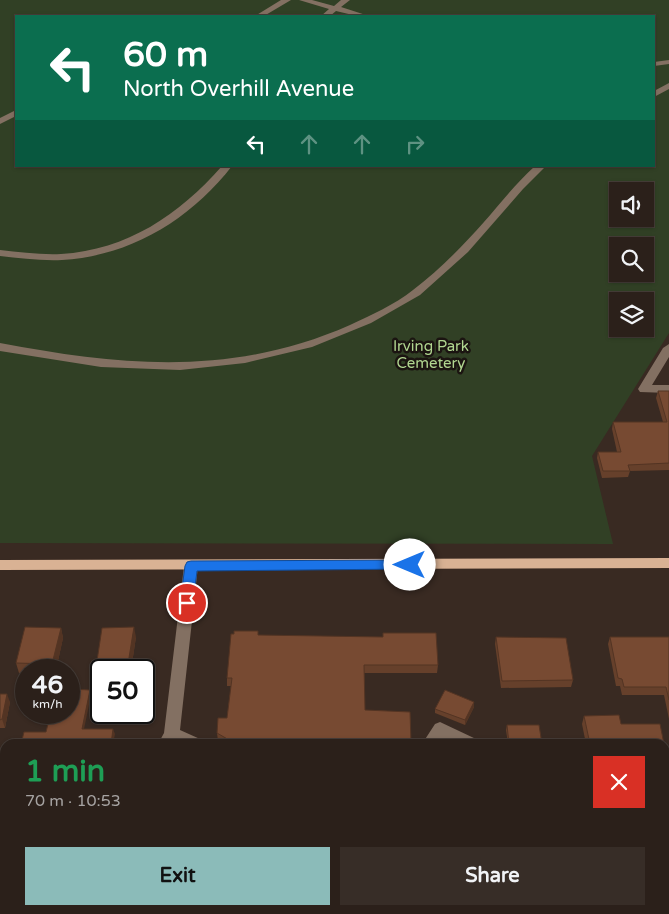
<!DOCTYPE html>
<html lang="en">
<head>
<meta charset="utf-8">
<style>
	body { margin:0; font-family:"Varela Round",sans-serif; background:#372d27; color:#f1f3f6; height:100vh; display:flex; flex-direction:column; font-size:19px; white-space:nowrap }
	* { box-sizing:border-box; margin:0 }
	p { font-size:16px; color:#a6a3a2 }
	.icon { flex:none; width:28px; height:28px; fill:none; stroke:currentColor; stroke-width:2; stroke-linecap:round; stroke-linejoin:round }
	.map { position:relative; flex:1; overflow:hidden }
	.details { position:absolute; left:0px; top:739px; width:670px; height:176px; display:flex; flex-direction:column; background:#2b201a; border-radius:15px 15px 0 0; box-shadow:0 1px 4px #0004,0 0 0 1px #473e39 }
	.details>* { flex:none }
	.top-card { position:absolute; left:15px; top:15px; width:640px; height:152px; border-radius:0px; box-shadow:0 1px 4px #0004,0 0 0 1px #473e39; background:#0b6e4f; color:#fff; overflow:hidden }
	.buttons { position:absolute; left:609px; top:182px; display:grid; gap:10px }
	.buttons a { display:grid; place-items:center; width:45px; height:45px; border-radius:0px; background:#2b201a; box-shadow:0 1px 4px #0004,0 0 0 1px #473e39; font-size:25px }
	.speed { position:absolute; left:15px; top:659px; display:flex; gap:10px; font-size:25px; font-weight:700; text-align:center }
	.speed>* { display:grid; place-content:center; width:65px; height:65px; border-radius:50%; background:#2b201a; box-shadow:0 1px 4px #0004,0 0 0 1px #473e39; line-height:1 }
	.speed small { font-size:12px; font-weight:400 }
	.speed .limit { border:2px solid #111; border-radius:8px; background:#fff; color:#111 }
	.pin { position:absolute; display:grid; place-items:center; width:42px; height:42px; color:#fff; margin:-21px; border:2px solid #fff; border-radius:50%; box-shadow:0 1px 5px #0007 }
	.me { position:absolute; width:55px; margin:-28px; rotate:270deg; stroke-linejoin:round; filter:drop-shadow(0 0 4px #0008) }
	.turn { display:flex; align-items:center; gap:18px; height:105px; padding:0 25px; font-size:22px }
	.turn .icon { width:65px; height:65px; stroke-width:2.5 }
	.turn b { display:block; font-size:35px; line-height:42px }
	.lanes { display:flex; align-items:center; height:48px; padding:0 25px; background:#0003; justify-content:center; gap:25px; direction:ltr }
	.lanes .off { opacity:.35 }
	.round { display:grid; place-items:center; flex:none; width:52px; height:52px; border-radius:0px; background:#372d27 }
	.headline { display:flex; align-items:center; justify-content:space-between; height:85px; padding:0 25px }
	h1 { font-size:30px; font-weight:800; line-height:38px; color:#1e9e55 }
	.cta { display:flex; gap:10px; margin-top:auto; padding:10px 25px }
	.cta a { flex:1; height:58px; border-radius:0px; background:#8bbbb9; color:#111; font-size:20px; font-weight:800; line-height:58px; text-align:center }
	.cta a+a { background:#372d27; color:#f1f3f6 }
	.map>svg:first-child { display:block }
	.green { fill:#314025; fill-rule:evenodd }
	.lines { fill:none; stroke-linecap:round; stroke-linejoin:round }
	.minor { fill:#837062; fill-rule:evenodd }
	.major { fill:#d9b294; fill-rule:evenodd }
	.wall { fill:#66402b }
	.shaded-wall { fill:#533423 }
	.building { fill:#774a32; stroke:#533423 }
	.route { fill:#1a73e8; stroke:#114b97 }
	.labels { text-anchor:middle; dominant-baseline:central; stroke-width:5; stroke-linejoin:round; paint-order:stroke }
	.park-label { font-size:15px; fill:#b1d690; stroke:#1b1411 }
</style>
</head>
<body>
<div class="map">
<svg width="669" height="914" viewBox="0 0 669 914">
	<rect width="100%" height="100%" fill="#392a22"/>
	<path class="green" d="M0,0H669V333L592,456L613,544L0,543ZM16,16H654V166H16ZM618,191H645V219H618ZM618,246H645V274H618ZM618,301H645V329H618Z"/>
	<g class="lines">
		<path class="minor" d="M281,0H291L264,16H255Z
			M299,0H312L334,6L341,0H350L341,7L369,16H357L336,11L330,16H321L329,9Z
			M669,60V64L654,66V62Z
			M669,83V89L654,97V91Z
			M16,110V116L0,124V118Z
			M222,166H232C190,220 130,256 62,260C41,261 20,258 0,256V250C20,252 41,255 61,254C127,250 179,215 222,166Z
			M535,166H546L523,189L468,252L420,295L371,323L312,347L245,363L180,370L101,367L0,351V343C122,366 232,377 350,325C371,315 394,305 413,290C439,270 462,247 484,222C501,203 516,183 535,166Z
			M669,344V357L652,385H669V393L640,392L638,389L663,348Z
			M191,561L196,562L198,566L180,730L200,739L202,744H158L164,733L184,566L186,562Z
			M440,722L476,739L478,744H454L443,738L439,744H422L435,724Z
			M0,762H5V776H0Z
			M665,767H669V781H665Z
			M28,910H47L45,914H26Z
			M319,910H337L335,914H317Z"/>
		<path class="major" d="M669,558V568L0,570V560Z"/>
	</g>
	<path class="wall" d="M658,391H669V470L630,471L628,477L602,478L597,458L598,452H617L612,429L613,422H663L656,398Z
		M61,628L63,638L56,670H26V673H19L16,663Z
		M258,635L438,665L437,673H364L365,710L410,712L411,744H223L218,741L217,733L227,718L231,686H227V678Z
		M136,637L131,670H101V684H98L95,674Z
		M496,637L573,680L571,687L501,688L495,644Z
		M610,637H669V719L664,695H622L620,686H616L608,644Z
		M0,694L10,702L5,728H0Z
		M474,702V707L465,725L435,713V709Z
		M584,716L621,724L664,744H586L582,724Z
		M507,725L542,744H508L506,730Z"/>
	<path class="shaded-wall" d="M134,627L136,637L131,670H127Z
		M61,628L63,638L56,670H54L52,664Z
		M90,690L91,695L83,734L82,729Z
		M7,694L10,702L5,728L2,719Z
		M474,702V707L465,725V720Z
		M113,729L115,734L113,744H111Z
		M5,838V844L0,849V843Z
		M187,910H192L189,914H185Z
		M299,910H302L299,914H296Z
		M393,910H396L394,914H391Z"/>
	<path class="building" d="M658,391H669V463L628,465L630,471H603L598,452H621L613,422H667Z
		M25,627L61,628L52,664L16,663Z
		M134,627L127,670H101V674H95L102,628Z
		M234,631H258V635L383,637V633H436L438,665H364L365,710L410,712L411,742L356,741V744H236L217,733L218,718H227L232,678H227L231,634H234Z
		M496,637L566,638L573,680L502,681Z
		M610,637H669V700L666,687H624L622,679L618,678Z
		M69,689L90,690L82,729H113L111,744H21L24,732H46L51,712H69Z
		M445,690L474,702L465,720L435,709Z
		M0,694H7L2,719L0,720Z
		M619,715L621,724H660L664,744H590L584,716Z
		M507,725H539L542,744H509Z
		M5,797V838L0,843V802Z
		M120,910H187L185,914H117Z
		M261,910H299L296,914H258Z
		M351,910H393L391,914H348Z"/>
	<path class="route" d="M410,560L415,561L416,565L415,568L410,569L197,571L193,603L191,607H182L180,603L185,566L187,562L191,561Z"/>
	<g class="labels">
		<g class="park-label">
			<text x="431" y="346">Irving Park<tspan x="431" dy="17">Cemetery</tspan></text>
		</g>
	</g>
</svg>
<div class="buttons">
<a><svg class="icon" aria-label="sound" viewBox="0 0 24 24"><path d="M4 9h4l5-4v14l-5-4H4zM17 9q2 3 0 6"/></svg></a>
<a><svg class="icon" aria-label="search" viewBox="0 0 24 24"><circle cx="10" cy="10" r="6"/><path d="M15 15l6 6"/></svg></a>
<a><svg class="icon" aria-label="layers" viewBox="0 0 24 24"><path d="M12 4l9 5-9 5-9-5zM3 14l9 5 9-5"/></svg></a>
</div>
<div class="speed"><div>46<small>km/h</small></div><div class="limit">50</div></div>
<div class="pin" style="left:187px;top:603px;background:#d93025"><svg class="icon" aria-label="arrive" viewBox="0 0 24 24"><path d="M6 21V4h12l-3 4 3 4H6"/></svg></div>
<svg class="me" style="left:410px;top:565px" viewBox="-20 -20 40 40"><circle r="19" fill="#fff"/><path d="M0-13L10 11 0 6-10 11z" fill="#1a73e8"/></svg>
<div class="top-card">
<div class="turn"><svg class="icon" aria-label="left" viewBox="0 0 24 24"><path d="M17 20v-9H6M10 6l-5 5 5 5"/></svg><div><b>60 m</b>North Overhill Avenue</div></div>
<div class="lanes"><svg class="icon" aria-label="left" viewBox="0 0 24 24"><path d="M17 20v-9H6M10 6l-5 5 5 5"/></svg><svg class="icon off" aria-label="ahead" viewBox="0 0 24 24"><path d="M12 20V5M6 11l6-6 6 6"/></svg><svg class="icon off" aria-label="ahead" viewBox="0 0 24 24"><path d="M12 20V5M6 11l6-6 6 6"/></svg><svg class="icon off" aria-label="right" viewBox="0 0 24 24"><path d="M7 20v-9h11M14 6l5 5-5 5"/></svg></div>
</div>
<section class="details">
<div class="headline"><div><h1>1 min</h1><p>70 m · 10:53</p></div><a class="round" style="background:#d93025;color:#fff"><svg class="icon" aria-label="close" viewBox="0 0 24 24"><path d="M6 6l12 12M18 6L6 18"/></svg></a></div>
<div class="cta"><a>Exit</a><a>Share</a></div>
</section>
</div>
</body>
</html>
